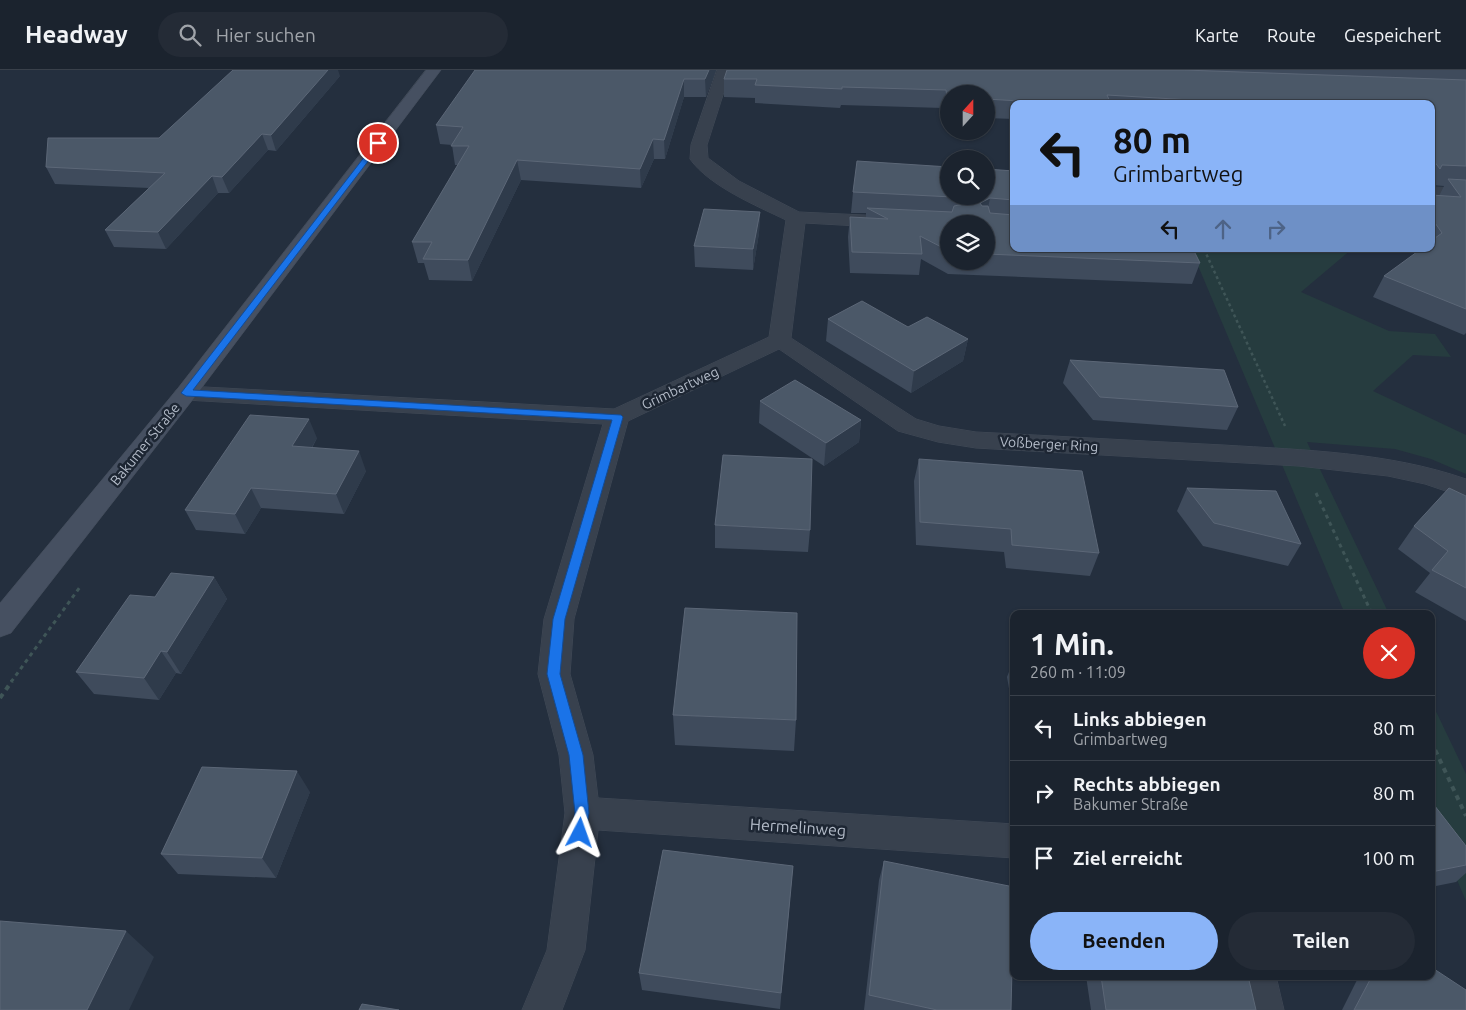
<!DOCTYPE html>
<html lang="de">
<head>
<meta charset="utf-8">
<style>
	body { margin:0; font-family:Ubuntu,sans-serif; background:#242b36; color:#f1f3f6; height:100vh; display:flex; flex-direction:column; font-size:19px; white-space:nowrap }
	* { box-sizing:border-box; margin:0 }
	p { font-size:16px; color:#a0a4aa }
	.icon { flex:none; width:28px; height:28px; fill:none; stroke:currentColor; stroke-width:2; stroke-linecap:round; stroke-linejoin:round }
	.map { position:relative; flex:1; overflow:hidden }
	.panel { position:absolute; left:1010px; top:540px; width:425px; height:370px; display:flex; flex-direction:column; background:#1b232e; border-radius:10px; box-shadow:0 1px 4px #0004,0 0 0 1px #39404a }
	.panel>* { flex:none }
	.hud { position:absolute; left:1010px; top:30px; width:425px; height:152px; border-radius:10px; box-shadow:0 1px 4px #0004,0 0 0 1px #39404a; background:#8ab4f8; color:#111; overflow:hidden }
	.needle { width:32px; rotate:21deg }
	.tools { position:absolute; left:940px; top:15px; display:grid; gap:10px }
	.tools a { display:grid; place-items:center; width:55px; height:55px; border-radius:50%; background:#1b232e; box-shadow:0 1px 4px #0004,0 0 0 1px #39404a; font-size:25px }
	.pin { position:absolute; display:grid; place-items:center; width:42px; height:42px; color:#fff; margin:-21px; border:2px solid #fff; border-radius:50%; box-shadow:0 1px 5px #0007 }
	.me { position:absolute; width:55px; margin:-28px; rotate:4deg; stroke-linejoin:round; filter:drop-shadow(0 0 4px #0008) }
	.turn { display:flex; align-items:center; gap:18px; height:105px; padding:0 20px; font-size:22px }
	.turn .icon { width:65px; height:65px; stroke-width:2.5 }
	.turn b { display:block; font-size:35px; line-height:42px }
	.lanes { display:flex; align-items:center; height:48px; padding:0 20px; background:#0003; justify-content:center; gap:25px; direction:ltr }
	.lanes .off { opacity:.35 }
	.round { display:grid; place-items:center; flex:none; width:52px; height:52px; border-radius:26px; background:#242b36 }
	.overview { display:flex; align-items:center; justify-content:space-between; height:85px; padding:0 20px }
	h1 { font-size:30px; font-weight:700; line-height:38px }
	.cta { display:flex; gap:10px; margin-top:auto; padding:10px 20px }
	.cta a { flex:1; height:58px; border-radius:30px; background:#8ab4f8; color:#111; font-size:20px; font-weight:700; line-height:58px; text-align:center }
	.cta a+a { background:#242b36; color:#f1f3f6 }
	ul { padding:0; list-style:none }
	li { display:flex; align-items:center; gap:15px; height:65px; padding:0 20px; border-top:1px solid #39404a }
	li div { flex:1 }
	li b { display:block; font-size:19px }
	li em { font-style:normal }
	header { display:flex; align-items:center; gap:30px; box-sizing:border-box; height:70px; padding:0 25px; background:#1b232e; border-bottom:1px solid #39404a }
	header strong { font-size:24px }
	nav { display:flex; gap:28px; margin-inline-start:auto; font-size:18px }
	.search { width:350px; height:45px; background:#242b36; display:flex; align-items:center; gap:12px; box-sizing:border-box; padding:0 18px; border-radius:28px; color:#a0a4aa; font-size:19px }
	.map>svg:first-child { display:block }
	.green { fill:#263c3f }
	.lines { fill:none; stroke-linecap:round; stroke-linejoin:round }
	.minor-casing { stroke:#414a57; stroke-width:1 }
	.secondary-casing { stroke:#414a57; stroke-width:1 }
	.path-far2 { stroke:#3f5557; stroke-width:2.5; stroke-dasharray:3 3; stroke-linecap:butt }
	.path-far1 { stroke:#3f5557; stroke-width:3; stroke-dasharray:4 4; stroke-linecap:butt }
	.path { stroke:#3f5557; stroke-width:4; stroke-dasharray:5 5; stroke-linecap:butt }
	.minor { fill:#38414e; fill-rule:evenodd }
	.secondary { fill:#465061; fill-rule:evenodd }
	.wall { fill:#3f4b5c; fill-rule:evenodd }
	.shaded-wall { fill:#2f3b4b }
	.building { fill:#4b5868; stroke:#5c6777 }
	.route { fill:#1a73e8; stroke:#114b97 }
	.labels { text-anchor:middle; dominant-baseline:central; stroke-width:5; stroke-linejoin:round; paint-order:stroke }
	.street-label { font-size:14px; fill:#b4bcc9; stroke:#1d2633 }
	.near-street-label { font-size:16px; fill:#b4bcc9; stroke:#1d2633 }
</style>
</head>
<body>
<header>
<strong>Headway</strong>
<div class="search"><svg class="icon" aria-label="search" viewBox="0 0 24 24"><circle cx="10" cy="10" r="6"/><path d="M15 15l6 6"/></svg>Hier suchen</div>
<nav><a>Karte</a><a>Route</a><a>Gespeichert</a></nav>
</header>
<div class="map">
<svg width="1466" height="940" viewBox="0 0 1466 940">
	<rect width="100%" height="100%" fill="#242f3e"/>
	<path class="green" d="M1191,179H1352L1301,222L1389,261L1435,264L1451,287L1413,285L1373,321L1466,365V404L1431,389L1395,379L1307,372L1389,544H1345Z
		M1431,631L1466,704V831L1431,749Z"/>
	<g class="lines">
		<defs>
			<path id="minor" d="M717,0H731L707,75L708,88L739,111L799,142L949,149L956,151L958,154H949V161L805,153L791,268L916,349L939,356L976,362C1058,366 1140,371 1223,375C1304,380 1388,382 1466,409V428L1425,414L1388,406L1299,396L976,378L938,372L898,361L779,279L628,351L574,549L570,604L593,685L598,728L1014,754V788L598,760L585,880L562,940H522L547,880L565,743L559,685L538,604L544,549L603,354L186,330L178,328L174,323L178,318L186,316L614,339L769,267L786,150C757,136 709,116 690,89L691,75Z
				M1431,117L1466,118V128L1431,127Z
				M1236,906H1276L1284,940H1244Z"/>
			<path id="secondary" d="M426,0H441L194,328L11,563L0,567V533L178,318Z"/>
		</defs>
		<use href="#minor" class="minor-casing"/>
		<use href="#secondary" class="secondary-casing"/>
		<path class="path-far2" d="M1204,179L1285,356"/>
		<path class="path-far1" d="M1316,423L1372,544
			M11,612L80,517"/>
		<path class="path" d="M0,628L12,611
			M1431,671L1466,746"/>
		<use href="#minor" class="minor"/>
		<use href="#secondary" class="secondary"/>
	</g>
	<path class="wall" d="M716,0L706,27H684L665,89H654L641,118L521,110L472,211L429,210L424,193H418L412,172L458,95H455L452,75L440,74L436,55Z
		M727,0H1466V263L1464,265L1373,227L1384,206L1431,179V125L1439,126L1444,116L1431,115V34H1014V49L986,48V24H949V45H944L943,38L841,35L840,38L755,33V28L724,27V9Z
		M340,6L276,81L268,80L229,123H218L166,179L114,177L105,160L149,118L55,114L46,97L159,68Z
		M1014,101V179L1200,193L1192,214L948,204L921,189L919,205L850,203L848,167L850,147L866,148V143H851L853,122ZM949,154H986V191H949Z
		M760,142L759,163L753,200L695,197L694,176Z
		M828,249L908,257L968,269L963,291L911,323L826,271Z
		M1070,290L1238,337L1227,360L1093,350L1063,313Z
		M760,331L861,350L859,372L824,396L759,353Z
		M317,368L312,378L366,401L344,444L261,438L245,464L196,460L185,440Z
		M919,389L1099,483L1090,506L1006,498L1004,482L916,475L914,411Z
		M1187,418L1301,474L1288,496L1203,476L1177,441Z
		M1466,426V551L1415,522L1430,503L1398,479L1414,456Z
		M715,455L810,460L808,482L715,478Z
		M214,507L227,529L181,604L176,603L159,630L94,624L76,602L155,527Z
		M1014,589V647L1007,607Z
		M673,645L796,650L794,681L675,675Z
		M310,722L276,808L178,804L161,784Z
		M1431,731L1466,776V803L1456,812L1431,817Z
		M884,791L1011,940H864L879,810Z
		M793,796L780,939L642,920L639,903Z
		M1086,906H1248L1256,940H1091Z
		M1359,906H1431L1466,940H1342Z"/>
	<path class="shaded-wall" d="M328,0H338L340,6L276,81L271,65Z
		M709,0H716L706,27L705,9Z
		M684,9V27L665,89L664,70Z
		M262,64L268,80L229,123L222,107Z
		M653,69L654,89L641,118L640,99Z
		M517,90L521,110L472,211L468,190Z
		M212,106L218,123L166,179L158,162Z
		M990,128L986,148L980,133Z
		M760,142L759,163L753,200V179Z
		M968,269L963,291L911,323L914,301Z
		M309,349L317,368L301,396L292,376Z
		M861,350L859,372L824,396L826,373Z
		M359,381L366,401L344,444L336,424Z
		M251,418L261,438L245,464L235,444Z
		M214,507L227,529L181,604L167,582Z
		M161,581L176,603L159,630L144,608Z
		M297,701L310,722L276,808L262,788Z
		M126,861L154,887L129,940H87Z"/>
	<path class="building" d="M233,0H328L271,65L262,64L222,107L212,106L158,162L105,160L165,103L46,97L48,68H159Z
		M475,0H709L705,9H684L664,70L653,69L640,99L517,90L468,190L423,189L432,172H412L469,76H451L463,57L436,55Z
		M727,0H1184L1466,10V96L1442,95L1440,99L1431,87V34H1193L1191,30L1107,25L1111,34H1036V32L986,29V24H949V27H947L946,20L842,17V19L755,15L757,9H724Z
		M857,91L949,97V126H986V99L1014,101V130L990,128L980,133L982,136H988L990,143L1014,145V179H1193L1200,193L986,184V154H949V181L920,166L922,184L852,182L850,147L888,149L867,138L952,142L954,136L964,134L960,129L953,127L853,122Z
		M1448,109L1466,110V239L1384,206L1421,179H1431V171L1442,163L1431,147V125L1461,127Z
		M704,139L760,142L753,179L694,176Z
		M862,231L908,257L927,247L968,269L914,301L828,249Z
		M1070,290L1224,300L1238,337L1100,327Z
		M795,310L861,350L826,373L760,331Z
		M250,345L309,349L292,376L359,381L336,424L251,418L235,444L185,440Z
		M723,385L812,389L810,460L715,455Z
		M919,389L1082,401L1099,483L1012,475L1011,459L920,452Z
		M1187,418L1276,421L1301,474L1214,453Z
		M1449,418L1466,426V518L1432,500L1448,481L1414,456Z
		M171,503L214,507L167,582L161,581L144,608L76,602L130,525L155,527Z
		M685,538L797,543L796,650L673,645Z
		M202,697L297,701L262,788L161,784Z
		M1431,731L1466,776V795L1431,802Z
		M663,780L793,796L781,923L639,903Z
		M884,791L1014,817L1011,940H937L869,925Z
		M0,851L126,861L87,940H0Z
		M1431,897L1466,920V940H1354L1372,906H1431Z
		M1101,906H1248L1256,940H1106Z
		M362,934L399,940H359Z"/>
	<path class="route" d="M376,72L382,73L193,320L621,345L623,347L565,549L560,604L583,685L589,743L585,767L580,769L574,767L572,763L575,743L569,685L547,604L553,549L612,350L186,326L181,323Z"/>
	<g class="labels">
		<g class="street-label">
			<text transform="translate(680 318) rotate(-25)">Grimbartweg</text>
			<text transform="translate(145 374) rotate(-51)">Bakumer Straße</text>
			<text transform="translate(1049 374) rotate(3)">Voßberger Ring</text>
		</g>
		<g class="near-street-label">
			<text transform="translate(798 757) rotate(4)">Hermelinweg</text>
		</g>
	</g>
</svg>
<div class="tools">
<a><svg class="needle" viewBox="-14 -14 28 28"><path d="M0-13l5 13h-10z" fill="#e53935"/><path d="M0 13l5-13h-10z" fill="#a0a4aa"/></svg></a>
<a><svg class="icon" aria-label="search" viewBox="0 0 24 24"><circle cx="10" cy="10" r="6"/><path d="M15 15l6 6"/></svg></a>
<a><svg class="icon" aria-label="layers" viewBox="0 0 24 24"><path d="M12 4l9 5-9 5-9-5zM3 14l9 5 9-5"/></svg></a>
</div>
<div class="pin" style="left:378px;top:73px;background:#d93025"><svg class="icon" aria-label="arrive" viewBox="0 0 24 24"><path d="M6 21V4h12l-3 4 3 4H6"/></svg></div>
<svg class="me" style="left:580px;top:763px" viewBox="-20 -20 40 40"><path d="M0-17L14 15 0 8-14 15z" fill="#1a73e8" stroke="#fff" stroke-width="4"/></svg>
<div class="hud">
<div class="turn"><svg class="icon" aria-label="left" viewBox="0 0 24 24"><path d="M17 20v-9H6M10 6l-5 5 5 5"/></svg><div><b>80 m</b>Grimbartweg</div></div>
<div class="lanes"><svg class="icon" aria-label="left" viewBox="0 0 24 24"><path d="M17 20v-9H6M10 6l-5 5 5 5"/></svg><svg class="icon off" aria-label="ahead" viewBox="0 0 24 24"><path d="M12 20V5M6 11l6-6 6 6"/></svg><svg class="icon off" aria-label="right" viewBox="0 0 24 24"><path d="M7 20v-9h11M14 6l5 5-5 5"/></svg></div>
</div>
<section class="panel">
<div class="overview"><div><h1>1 Min.</h1><p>260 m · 11:09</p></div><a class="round" style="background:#d93025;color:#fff"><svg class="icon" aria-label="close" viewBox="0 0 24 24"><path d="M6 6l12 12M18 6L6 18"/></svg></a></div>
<ul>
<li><svg class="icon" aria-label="left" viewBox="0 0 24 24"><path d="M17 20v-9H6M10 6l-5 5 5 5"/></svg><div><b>Links abbiegen</b><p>Grimbartweg</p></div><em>80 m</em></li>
<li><svg class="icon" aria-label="right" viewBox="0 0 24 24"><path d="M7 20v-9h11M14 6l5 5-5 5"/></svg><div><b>Rechts abbiegen</b><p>Bakumer Straße</p></div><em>80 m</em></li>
<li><svg class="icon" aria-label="arrive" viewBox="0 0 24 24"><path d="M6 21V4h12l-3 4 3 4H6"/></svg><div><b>Ziel erreicht</b></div><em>100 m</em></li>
</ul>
<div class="cta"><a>Beenden</a><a>Teilen</a></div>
</section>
</div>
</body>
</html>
